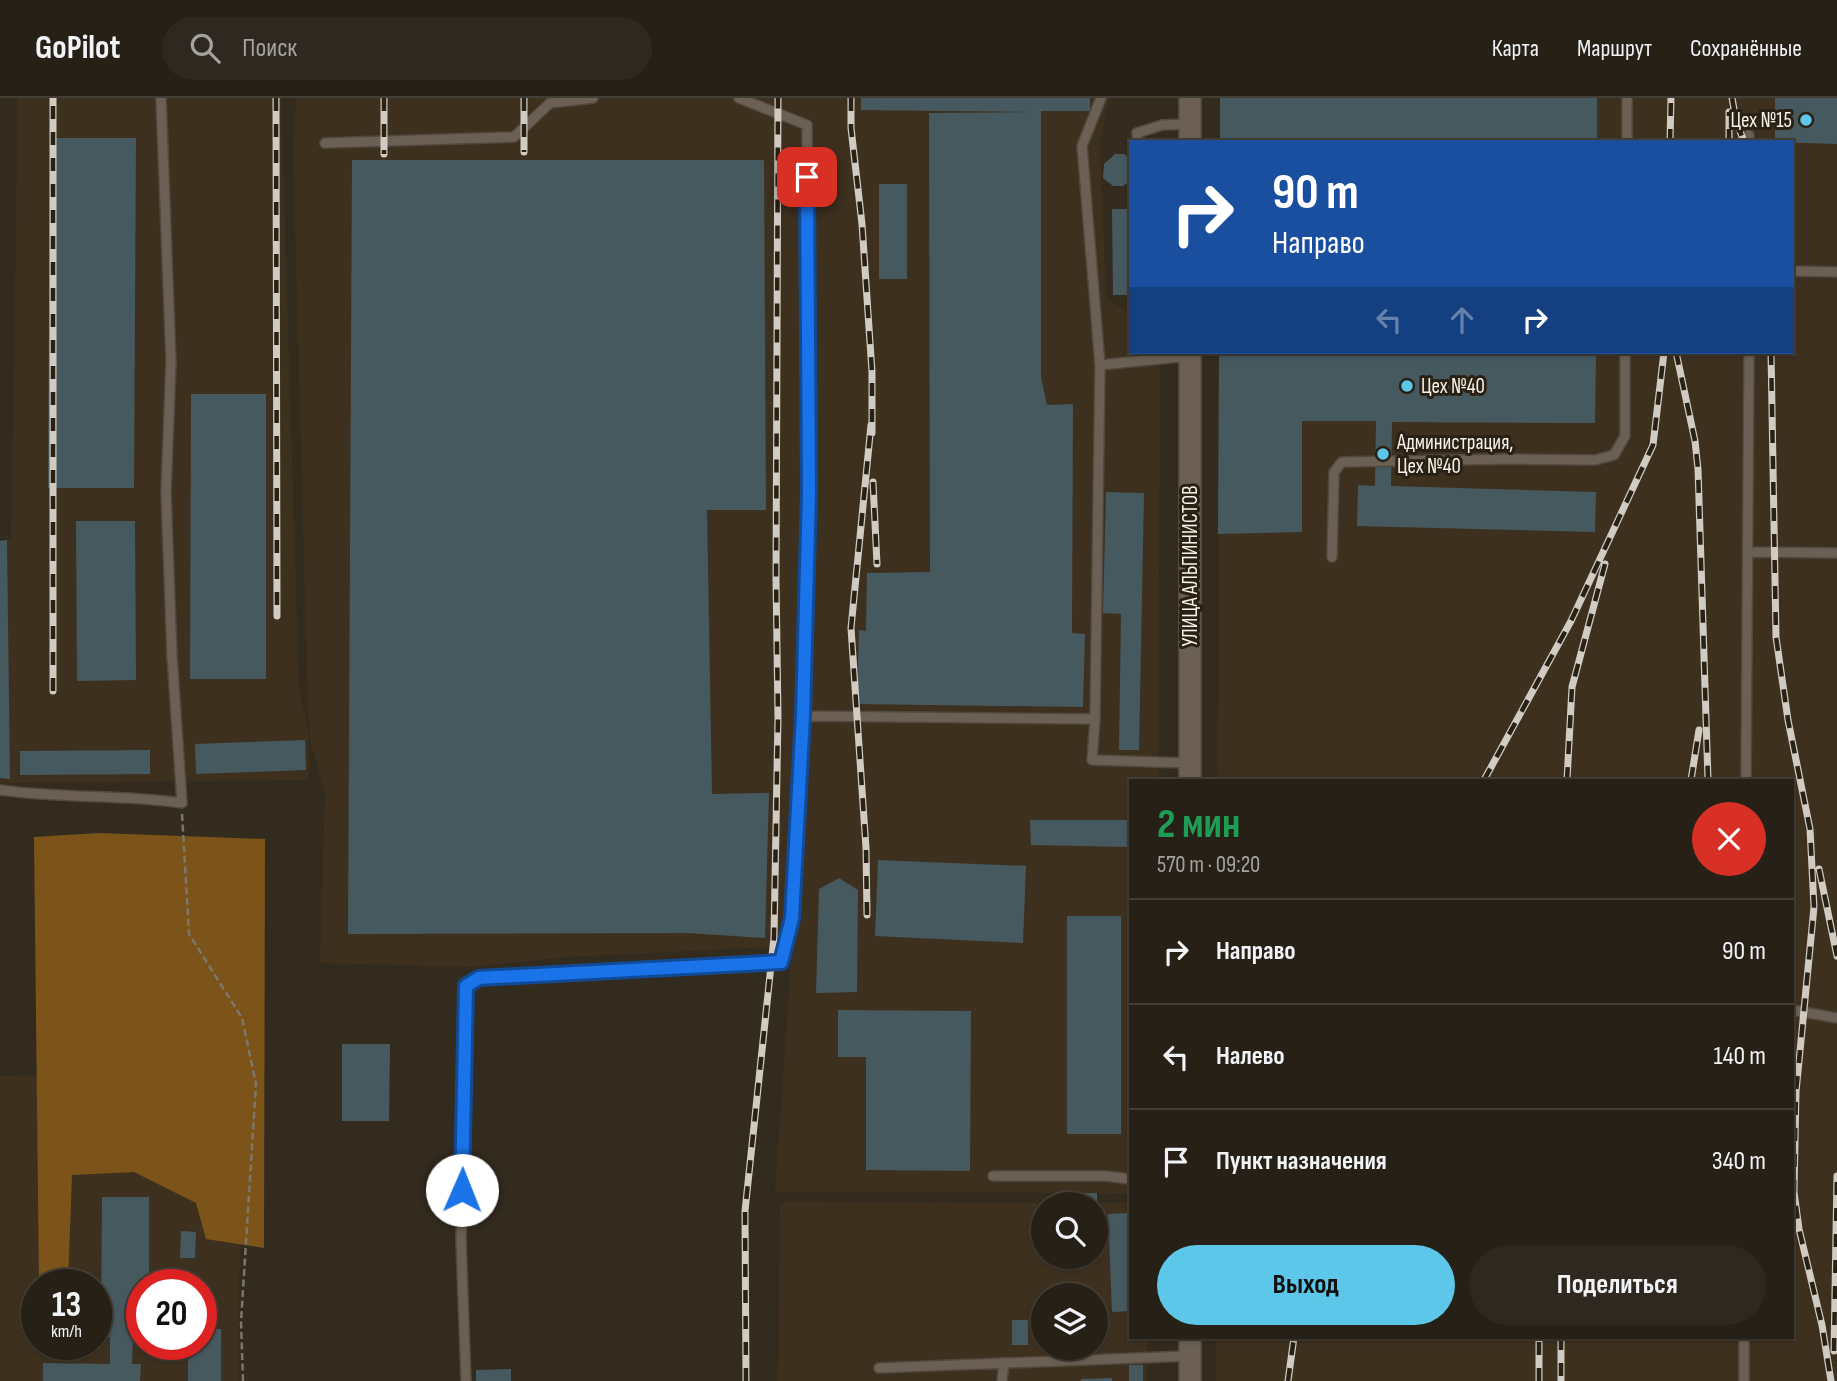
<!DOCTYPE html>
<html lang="ru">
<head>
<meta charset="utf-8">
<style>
	body { margin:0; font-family:"Sofia Sans Condensed",sans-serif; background:#2f2820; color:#f1f3f6; height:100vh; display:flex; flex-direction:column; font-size:26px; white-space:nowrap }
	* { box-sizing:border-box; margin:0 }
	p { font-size:23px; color:#a4a3a1 }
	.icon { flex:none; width:38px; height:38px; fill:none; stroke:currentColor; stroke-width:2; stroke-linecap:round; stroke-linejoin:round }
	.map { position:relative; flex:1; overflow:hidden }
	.panel { position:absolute; left:1129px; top:681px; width:665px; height:560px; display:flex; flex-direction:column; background:#272017; border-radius:0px; box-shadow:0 2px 5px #0004,0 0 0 2px #433e36 }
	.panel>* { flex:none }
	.banner { position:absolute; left:1129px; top:42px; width:665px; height:214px; border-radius:0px; box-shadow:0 2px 5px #0004,0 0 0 2px #433e36; background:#1a4fa0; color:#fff; overflow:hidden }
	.controls { position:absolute; left:1031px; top:1094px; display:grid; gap:14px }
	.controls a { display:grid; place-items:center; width:77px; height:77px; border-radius:50%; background:#272017; box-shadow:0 2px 5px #0004,0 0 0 2px #433e36; font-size:35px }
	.speed { position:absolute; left:21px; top:1171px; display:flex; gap:14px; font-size:35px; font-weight:700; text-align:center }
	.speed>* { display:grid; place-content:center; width:91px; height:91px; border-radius:50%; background:#272017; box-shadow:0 2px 5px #0004,0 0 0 2px #433e36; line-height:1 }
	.speed small { font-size:18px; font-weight:400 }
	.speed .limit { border:10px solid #d22; background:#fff; color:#111 }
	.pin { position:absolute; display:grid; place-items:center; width:60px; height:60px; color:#fff; margin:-30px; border-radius:14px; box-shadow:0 4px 10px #0006 }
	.me { position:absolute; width:77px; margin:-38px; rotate:1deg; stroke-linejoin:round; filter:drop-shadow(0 0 5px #0008) }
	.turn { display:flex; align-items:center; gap:24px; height:147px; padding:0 28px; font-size:32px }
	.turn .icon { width:91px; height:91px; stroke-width:2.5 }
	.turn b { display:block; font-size:49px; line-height:60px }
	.lanes { display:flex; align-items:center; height:66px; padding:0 28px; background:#0003; justify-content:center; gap:35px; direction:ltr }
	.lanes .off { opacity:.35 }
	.round { display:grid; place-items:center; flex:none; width:74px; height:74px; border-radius:37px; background:#2f2820 }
	.headline { display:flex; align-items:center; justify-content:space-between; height:119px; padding:0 28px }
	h1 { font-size:42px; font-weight:700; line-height:52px; color:#1e9e55 }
	.button { display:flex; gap:14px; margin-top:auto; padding:14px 28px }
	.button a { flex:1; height:80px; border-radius:42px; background:#5cc7e8; color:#111; font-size:28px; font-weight:700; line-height:80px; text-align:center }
	.button a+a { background:#2f2820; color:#f1f3f6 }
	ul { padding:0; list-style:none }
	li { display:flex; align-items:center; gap:21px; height:105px; padding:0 28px; border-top:2px solid #433e36 }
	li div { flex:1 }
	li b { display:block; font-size:26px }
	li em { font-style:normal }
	header { display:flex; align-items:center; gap:42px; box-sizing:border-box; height:98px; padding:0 35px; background:#272017; border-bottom:2px solid #433e36 }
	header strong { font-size:33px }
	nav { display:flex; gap:38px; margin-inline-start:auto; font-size:24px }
	.search { width:490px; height:63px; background:#2f2820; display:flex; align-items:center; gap:18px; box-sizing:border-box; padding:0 24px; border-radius:38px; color:#a4a3a1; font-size:26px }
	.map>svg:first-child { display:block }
	.built { fill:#3e301f; fill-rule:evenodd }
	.forest { fill:#7c5419 }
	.building { fill:#46595f }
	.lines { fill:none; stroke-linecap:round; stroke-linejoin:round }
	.lane-casing { stroke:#51493e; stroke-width:12 }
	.secondary-casing { stroke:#51493e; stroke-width:24 }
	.path { stroke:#7e766b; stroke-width:2.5; stroke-dasharray:7 3.5; stroke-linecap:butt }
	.lane { stroke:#6b6053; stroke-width:9 }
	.secondary { stroke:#6b6053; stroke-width:21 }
	.rail-casing { stroke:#d2cbc2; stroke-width:7 }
	.rail { stroke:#2a2115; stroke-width:4.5; stroke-dasharray:13; stroke-linecap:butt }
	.route-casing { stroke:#114b97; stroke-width:18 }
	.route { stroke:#1a73e8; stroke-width:12 }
	.poi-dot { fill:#5cc7e8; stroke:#2a2115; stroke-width:2.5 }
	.labels { text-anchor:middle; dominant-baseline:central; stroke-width:6; stroke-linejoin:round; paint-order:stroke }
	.poi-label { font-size:21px; fill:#f8f2ea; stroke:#2a2115; text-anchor:start }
	.street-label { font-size:21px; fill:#f8f2ea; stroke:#2a2115 }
</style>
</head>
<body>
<header>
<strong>GoPilot</strong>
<div class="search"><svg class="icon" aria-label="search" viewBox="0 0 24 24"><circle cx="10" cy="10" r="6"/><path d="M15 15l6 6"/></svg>Поиск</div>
<nav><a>Карта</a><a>Маршрут</a><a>Сохранённые</a></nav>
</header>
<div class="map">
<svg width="1837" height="1283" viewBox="0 0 1837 1283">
	<rect width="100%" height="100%" fill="#342b1f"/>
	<path class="built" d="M18,0H281L299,588L308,634L309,682L0,685V442H11Z
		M296,0H1110L1100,43L1106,200L1130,215V254H1158L1160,275L1158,682H1130V1095L775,1094L792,848L566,859L472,869L320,865L325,694L310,643L308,611L293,53Z
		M1220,0H1837V1283H1216V1239H1792V682H1218L1219,254H1792V44H1220Z
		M242,974L238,1283H0V978ZM37,1186H96V1246H37ZM142,1186H201V1246H142Z
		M780,1104L1130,1105V1239H1147V1283H778ZM1043,1106H1096V1158H1043ZM1043,1197H1096V1250H1043Z"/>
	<path class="forest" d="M99,735L265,741L264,1150L206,1141L196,1105L134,1074L72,1077L68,1186H39L34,739Z"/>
	<path class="building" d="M861,0H1090V13H1041V279L1047,307L1073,306L1072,535L1085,536L1083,609L857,606L859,532L866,533L867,475L930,474L929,15L1034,14L861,12Z
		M1220,0H1597V44H1220Z
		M1775,0H1837V46L1775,44Z
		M50,40H136L134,390H48Z
		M1115,56H1124L1130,61V83L1123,88H1113L1103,80L1104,66Z
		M352,62H764L766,412H707L712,696L769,695L765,840L688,835L348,836Z
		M879,86H907V181H879Z
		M1112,111H1130V197H1113Z
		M1219,254H1596L1595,325L1392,324L1391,388L1596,394L1595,434L1357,428L1358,387L1375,388L1376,323H1302V434L1218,436Z
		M191,296H266V581H190Z
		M1106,394L1144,395L1139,652H1119L1121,516L1103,515Z
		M76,423H135L136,582L77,583Z
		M7,442L10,681L0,680V443Z
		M305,642L306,672L196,676L195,646Z
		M150,652V676L20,677V653Z
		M1030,722H1130V749L1031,747Z
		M878,762L1026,768L1023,845L875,838Z
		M839,780L858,792L857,894L816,895L819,791Z
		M1067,818H1121V1036H1067Z
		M838,912L971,913L970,1073L866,1072V959H838Z
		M342,946H390L389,1023H342Z
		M1054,1095H1097V1106H1054Z
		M102,1099H149V1186H142V1239H133L132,1266H141L140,1283H43V1265L110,1266V1239H101Z
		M1130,1115V1213L1112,1214L1108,1116Z
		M181,1133L196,1134L195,1160H180Z
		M1012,1222H1028V1247H1012Z
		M201,1231H221V1283H188V1246H201Z
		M1129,1267H1143V1283H1129Z
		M511,1271V1283H476V1272Z
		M1112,1280V1283H1081V1281Z"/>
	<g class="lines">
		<defs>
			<path id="lane" d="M739,0L807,27L809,395L803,618
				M1138,44L1137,35L1162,27L1189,26
				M1627,44V0
				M1749,44V37
				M325,45L514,39L550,5L593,0
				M1792,173L1837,174
				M1100,267L1082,48L1101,0
				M1749,454L1837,455
				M1332,459L1334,374L1342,364L1511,361L1595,362L1614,357L1625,338V254
				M1188,665L1092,662L1095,621L1100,267L1189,258
				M1746,682L1749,254
				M0,692C60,701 122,696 182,705L172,558L166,394L171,264L161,0
				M1792,912L1837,920
				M993,1078H1106L1130,1081
				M1744,1239V1283
				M879,1270L1189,1258
				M466,1283L461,1142L466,888L479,880L781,864L792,820L803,618L1095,621
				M1002,1283L1004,1265"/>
			<path id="secondary" d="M1190,0V44
				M1190,682V254
				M1190,1239V1283"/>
		</defs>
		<use href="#lane" class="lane-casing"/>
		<use href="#secondary" class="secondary-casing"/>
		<path class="path" d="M182,716L189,836L242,920L256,986L241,1224L243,1283"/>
		<use href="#lane" class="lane"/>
		<use href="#secondary" class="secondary"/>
		<defs>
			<path id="rail" d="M276,0L277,518
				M384,0V56
				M524,0V54
				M851,0V30L862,126L872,274V335
				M1732,0L1736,22L1744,44
				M1670,44L1671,0
				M1729,44V14
				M1676,254L1695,343L1698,371L1708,682
				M1771,254L1776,539L1788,622L1810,731L1814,809L1796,994L1794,1094L1799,1131L1822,1227L1831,1283
				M873,384L877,466
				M53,593V0
				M1484,682L1571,523L1653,347L1664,254
				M1567,682L1572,589L1605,466
				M1691,682L1699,632
				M1819,771L1837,858
				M867,817L866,750L851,530L871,327
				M1561,1239V1283
				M1834,1253L1837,1078
				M746,1283L745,1113L774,839L778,619L776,481L778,0
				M1288,1283L1294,1239
				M1539,1283V1239"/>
		</defs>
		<use href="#rail" class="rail-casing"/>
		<use href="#rail" class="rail"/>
	</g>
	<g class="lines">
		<defs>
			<path id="route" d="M462,1092L466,888L479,880L781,864L792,820L803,618L809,395L807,79"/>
		</defs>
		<use href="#route" class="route-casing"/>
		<use href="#route" class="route"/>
	</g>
	<g class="poi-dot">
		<circle cx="1806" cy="22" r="7"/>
		<circle cx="1407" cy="288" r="7"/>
		<circle cx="1383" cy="356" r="7"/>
	</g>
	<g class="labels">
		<g class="poi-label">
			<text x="1792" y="22" text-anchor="end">Цех №15</text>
			<text x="1421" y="288">Цех №40</text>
			<text x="1397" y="344">Администрация,<tspan x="1397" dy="24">Цех №40</tspan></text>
		</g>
		<g class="street-label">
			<text transform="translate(1190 468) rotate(-90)">УЛИЦА АЛЬПИНИСТОВ</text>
		</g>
	</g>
</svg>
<div class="controls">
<a><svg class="icon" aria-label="search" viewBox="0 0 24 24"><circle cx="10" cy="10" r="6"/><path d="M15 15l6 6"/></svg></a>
<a><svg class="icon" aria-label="layers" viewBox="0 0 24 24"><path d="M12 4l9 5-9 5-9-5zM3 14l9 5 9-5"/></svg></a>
</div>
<div class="speed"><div>13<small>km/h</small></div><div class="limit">20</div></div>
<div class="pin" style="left:807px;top:79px;background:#d93025"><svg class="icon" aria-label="arrive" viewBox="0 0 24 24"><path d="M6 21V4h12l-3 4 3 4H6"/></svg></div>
<svg class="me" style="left:462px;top:1092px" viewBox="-20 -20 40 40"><circle r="19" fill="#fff"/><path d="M0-13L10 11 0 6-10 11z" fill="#1a73e8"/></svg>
<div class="banner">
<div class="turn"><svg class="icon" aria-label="right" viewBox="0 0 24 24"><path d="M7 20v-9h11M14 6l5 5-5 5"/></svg><div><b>90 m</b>Направо</div></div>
<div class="lanes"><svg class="icon off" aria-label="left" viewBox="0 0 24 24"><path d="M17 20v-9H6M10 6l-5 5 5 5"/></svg><svg class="icon off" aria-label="ahead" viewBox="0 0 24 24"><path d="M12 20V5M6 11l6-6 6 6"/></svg><svg class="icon" aria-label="right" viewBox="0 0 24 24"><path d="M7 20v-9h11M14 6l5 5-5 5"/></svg></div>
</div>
<section class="panel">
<div class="headline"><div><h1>2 мин</h1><p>570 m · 09:20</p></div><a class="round" style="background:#d93025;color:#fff"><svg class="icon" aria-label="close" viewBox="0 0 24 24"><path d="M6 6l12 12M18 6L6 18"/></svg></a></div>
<ul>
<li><svg class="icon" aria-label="right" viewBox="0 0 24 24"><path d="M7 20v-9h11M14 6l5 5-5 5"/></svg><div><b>Направо</b></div><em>90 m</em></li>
<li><svg class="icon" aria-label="left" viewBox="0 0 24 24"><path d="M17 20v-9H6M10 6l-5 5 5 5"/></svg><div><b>Налево</b></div><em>140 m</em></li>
<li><svg class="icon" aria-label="arrive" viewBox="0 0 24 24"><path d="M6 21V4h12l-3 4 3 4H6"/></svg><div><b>Пункт назначения</b></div><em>340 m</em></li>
</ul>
<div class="button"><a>Выход</a><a>Поделиться</a></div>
</section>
</div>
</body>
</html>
